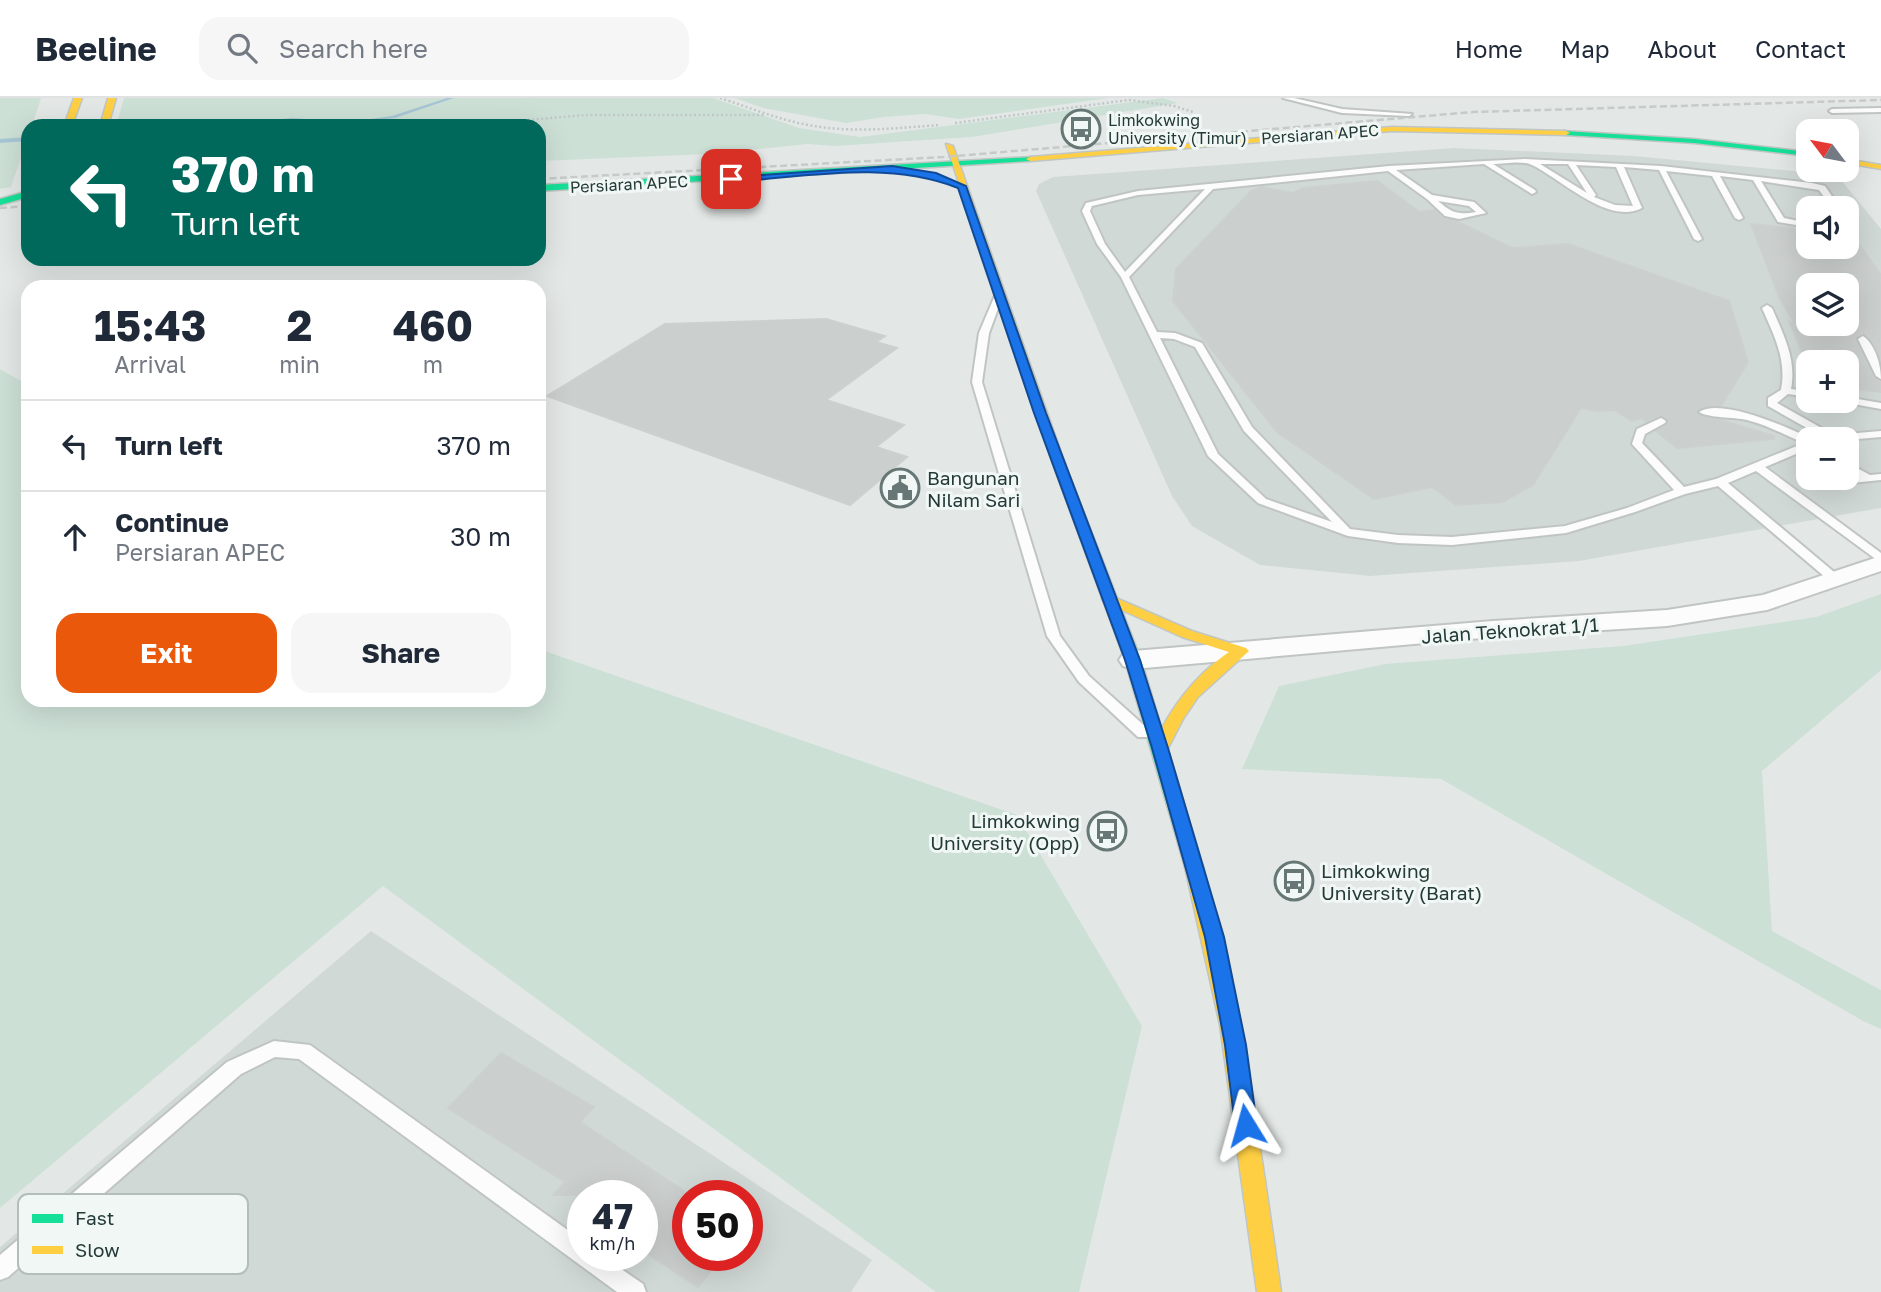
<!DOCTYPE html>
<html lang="en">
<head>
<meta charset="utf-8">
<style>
	body { margin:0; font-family:"Golos Text",sans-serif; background:#f6f6f7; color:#1f2937; height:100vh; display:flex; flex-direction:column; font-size:26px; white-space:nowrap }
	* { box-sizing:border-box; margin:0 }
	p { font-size:23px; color:#747a83 }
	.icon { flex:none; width:38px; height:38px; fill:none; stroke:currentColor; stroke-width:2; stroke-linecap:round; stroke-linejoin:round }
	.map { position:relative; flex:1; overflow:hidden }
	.sheet { position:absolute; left:21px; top:182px; width:525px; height:427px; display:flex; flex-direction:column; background:#fff; border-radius:21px; box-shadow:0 7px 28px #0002 }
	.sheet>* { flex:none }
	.top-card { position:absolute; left:21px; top:21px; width:525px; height:147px; border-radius:21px; box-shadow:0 7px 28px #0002; background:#00695c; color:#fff; overflow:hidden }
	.needle { width:46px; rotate:302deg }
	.tools { position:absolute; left:1796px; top:21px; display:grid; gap:14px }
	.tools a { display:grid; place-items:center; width:63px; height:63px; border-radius:14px; background:#fff; box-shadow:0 7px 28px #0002; font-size:35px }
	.speed { position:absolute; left:567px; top:1082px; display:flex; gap:14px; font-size:35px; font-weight:700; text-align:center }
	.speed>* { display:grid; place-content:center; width:91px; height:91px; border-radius:50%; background:#fff; box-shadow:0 7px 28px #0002; line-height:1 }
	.speed small { font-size:18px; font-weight:400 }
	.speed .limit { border:10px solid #d22; background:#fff; color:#111 }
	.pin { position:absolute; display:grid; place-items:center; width:60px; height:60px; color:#fff; margin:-30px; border-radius:14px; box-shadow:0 4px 10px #0006 }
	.me { position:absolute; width:77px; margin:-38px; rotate:352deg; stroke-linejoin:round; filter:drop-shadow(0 0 5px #0008) }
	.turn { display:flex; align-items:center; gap:24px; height:147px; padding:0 35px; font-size:32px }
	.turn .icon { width:91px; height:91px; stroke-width:2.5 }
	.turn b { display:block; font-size:49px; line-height:60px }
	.eta { display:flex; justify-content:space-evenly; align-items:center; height:119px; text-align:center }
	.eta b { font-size:42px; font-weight:700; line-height:49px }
	.cta { display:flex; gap:14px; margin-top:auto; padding:14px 35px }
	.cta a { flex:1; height:80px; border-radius:21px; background:#ea580c; color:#fff; font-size:28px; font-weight:700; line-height:80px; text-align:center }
	.cta a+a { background:#f6f6f7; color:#1f2937 }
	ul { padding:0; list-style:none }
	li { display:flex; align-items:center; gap:21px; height:91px; padding:0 35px; border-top:2px solid #e0e1e3 }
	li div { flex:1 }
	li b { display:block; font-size:26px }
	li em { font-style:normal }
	header { display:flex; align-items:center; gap:42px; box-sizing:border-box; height:98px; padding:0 35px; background:#fff; border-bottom:2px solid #e0e1e3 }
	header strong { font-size:33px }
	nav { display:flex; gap:38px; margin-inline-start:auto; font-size:24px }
	.search { width:490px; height:63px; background:#f6f6f7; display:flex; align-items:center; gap:18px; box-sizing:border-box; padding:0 24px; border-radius:21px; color:#747a83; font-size:26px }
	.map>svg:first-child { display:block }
	.built { fill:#d1d9d7; fill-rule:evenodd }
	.green { fill:#cde0d6 }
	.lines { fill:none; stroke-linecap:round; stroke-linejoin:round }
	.stream { fill:#a7c6d4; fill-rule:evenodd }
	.building { fill:#cbcfce; stroke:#ccd1d0; stroke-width:2; fill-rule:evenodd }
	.lane-casing { stroke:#c0c5c4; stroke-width:4 }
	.street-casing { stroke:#c0c5c4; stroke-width:4 }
	.fast-casing { stroke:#c0c6c4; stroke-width:3 }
	.slow-casing { stroke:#c0c6c4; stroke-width:3 }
	.path { stroke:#c0c8c7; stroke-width:2.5; stroke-dasharray:2 2.5; stroke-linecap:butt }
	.lane { fill:#fbfcfb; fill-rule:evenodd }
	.street { fill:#fbfcfb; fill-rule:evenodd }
	.fast { fill:#16e098; fill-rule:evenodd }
	.slow { fill:#ffcf43; fill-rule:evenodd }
	.rail { stroke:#c6cac9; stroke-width:2.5; stroke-dasharray:7 3.5; stroke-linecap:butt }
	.route { fill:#1a73e8; stroke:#114b97; stroke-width:2 }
	.labels { text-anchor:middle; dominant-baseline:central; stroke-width:6; stroke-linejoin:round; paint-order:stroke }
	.far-poi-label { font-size:16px; fill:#233a37; stroke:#f1f7f5; text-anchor:start }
	.far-street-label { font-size:16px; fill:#233a37; stroke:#f1f7f5 }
	.poi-label { font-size:19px; fill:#233a37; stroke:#f1f7f5; text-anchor:start }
	.street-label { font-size:19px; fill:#233a37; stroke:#f1f7f5 }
	.key { fill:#f1f7f5; stroke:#b3bebc; stroke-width:2 }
	.key-label { font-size:19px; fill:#233a37 }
</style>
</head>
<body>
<header>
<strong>Beeline</strong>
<div class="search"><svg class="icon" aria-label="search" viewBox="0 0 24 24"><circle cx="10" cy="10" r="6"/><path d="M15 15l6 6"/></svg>Search here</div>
<nav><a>Home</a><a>Map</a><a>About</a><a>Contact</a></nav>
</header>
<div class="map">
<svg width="1881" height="1194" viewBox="0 0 1881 1194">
	<rect width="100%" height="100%" fill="#e3e8e7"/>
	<path class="built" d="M1454,50L1634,58L1837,77L1881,131V410L1579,463L1370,478L1260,467L1192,428L1172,398L1036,93L1039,86L1053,79ZM1808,110H1846V149H1808ZM1808,187H1846V226H1808ZM1808,264H1846V303H1808ZM1808,341H1846V380H1808Z
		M371,833L872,1162L851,1194H0V1149ZM583,1097H642V1157H583ZM688,1097H747V1157H688Z"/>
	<path class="green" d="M0,0H41L32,28H28V39L11,89L0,91Z
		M124,0H713L799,30L860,39L1163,0L1178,5L972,39L835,48L808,46L711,56L539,63V28H116Z
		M735,0H1108L959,21L925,16L884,19L846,25L763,10Z
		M0,271L28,287V602H539V551L1017,717L1142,928L1079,1194H936L383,788L0,1110Z
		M1881,496V572L1762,673L1772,833L1881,892V931L1863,923L1441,681L1242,671L1279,588L1385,566L1623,548L1816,519Z"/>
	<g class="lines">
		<path class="stream" d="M447,0H454L395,20L371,23L340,26L293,22L195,28L293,20L340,24L371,21L392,18Z
			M28,39V43L0,45V41Z"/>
	</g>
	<path class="building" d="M1378,83L1419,114L1434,112L1444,121L1456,123L1512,150L1568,146L1729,203L1748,264L1721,308H1708L1697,315L1774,338V341L1677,350L1656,333L1668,324L1662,318L1646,324L1642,320L1632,323L1614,312L1597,313L1581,310L1533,387L1502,404L1456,407L1432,389L1374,401L1277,334L1173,203L1176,171L1251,93L1262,89L1293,95L1303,90Z
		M1751,126L1808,132V149H1846V135L1850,134L1881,177V263L1869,240L1863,235L1855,240L1874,279L1881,284V294L1846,290V264H1808V270L1790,224L1795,226L1780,201ZM1808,187H1846V226H1808Z
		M826,221L885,238L876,244L897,250L826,302L904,327L876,349L907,359L850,407L547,298L665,226Z
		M501,955L594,1009L580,1024L690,1097L688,1157H724L698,1189L642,1152V1097H553L565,1084L448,1010Z"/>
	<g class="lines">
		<defs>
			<path id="lane" d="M1283,0H1294L1342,11L1412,16L1409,18L1342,15Z
				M1881,10V14L1832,15L1829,13L1832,11Z
				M1525,61L1661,68L1812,85L1825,88L1840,110H1832L1819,92L1761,83L1784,120L1808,125V129L1778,124L1753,82L1720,78L1743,120L1739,122L1735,120L1712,78L1666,73L1702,141L1698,143L1694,141L1659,72L1624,69L1642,110C1608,128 1560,80 1532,67C1522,62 1504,66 1493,66L1535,92L1536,94L1532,96L1484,66L1396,72L1432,97L1474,104L1486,115L1459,121L1445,118L1427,101L1388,73L1213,91L1129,179L1157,234L1175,235L1202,245L1252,329L1350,431L1398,437L1452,439L1565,428L1627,410L1674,392L1632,346L1637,331L1661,320L1666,323L1665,325L1645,336L1642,345L1684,389L1716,381L1804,345C1785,337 1767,327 1747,322C1734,319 1708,320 1699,314C1721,299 1789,330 1812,341H1808V351L1765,369L1881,455V465L1756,373L1728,385L1840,479L1842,482L1840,485H1832L1718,388L1685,396L1635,414L1566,435L1452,447L1398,445L1348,438L1258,405L1208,358L1121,179L1097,146L1082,113L1086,105L1138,93L1389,68ZM1540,66H1568L1587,95ZM1576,67L1616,69L1633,108L1615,107L1594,99L1596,97ZM1205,91L1125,174L1105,146L1090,113L1092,108L1138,97ZM1438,103L1469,108L1476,114C1458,117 1452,115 1438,103ZM1160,240L1174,241L1195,249L1244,333L1332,424L1266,401L1218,356Z
				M1846,123L1853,129L1846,133Z
				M996,195L1003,197L989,235L982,284L1060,538L1089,578L1148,631L1150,635L1148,639H1138L1079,584L1047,538L972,284L979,235Z
				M1767,207L1772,210C1783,236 1797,261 1791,291L1808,293V299L1788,296L1777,305L1834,337L1881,333V339L1846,342L1819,341L1821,338L1768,308V300L1781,292C1787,262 1774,237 1762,210Z
				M1863,238C1875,246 1881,267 1881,281L1876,278L1858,241Z
				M1846,299L1881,305V311L1842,304L1846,303Z
				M1846,364L1870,377L1881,376V382L1841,386V382L1857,379L1846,372Z
				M274,943L310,947L583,1143V1157H601L643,1186L646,1194H617L299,961L275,959L241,976L8,1179L0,1182V1157L227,964Z"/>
			<path id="street" d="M1881,458V473L1767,512L1667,528L1493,539L1133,571L1123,568L1119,562L1123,556L1133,553L1493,523L1667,512L1763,497Z"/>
			<path id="fast" d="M1563,33L1694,41L1808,54V58L1694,45L1566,37Z
				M1033,59L1030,63L539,93V87Z
				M28,93V99L0,107V101Z
				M1059,362L1065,366L1141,562L1203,769L1200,774L1194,776L1188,774L1185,769L1125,562L1053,366Z"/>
			<path id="slow" d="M74,0H82L72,28H64Z
				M108,0H116L108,28H100Z
				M1392,29L1566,33L1570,35L1566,37L1392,33L1030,63L1026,61L1030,59Z
				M946,46L953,48L1065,366L1063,369L1059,370L1053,366Z
				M1846,61L1881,67V71L1846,65Z
				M1109,497L1192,533L1246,550L1249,553L1198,599L1183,621L1166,654H1154L1152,650C1170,611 1193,579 1229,554L1182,539L1104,504L1102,501Z
				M1194,762L1200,764L1203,769C1241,909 1261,1051 1281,1194H1257L1220,927L1185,769L1188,764Z"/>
		</defs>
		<use href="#lane" class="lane-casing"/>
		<use href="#street" class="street-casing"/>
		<use href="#fast" class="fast-casing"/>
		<use href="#slow" class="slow-casing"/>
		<path class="path" d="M720,0C751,10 782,23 814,28C856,35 898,30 940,27
			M955,25L1129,2L1174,8L1193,14
			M456,28L586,17H766"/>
		<use href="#lane" class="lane"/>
		<use href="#street" class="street"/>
		<use href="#fast" class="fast"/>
		<use href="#slow" class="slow"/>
		<path class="rail" d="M539,81L944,59L1473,14L1881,2
			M0,110L28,108"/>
	</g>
	<path class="route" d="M892,68L936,75L966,88L1046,315L1140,562L1168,650L1224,839L1246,947L1257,1027L1254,1035L1246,1038L1238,1035L1235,1027L1225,947L1205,839L1152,650L1125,562L1034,315L958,90C886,62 806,79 731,84L726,81L731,79Z"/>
	<defs>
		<symbol id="bus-ring" viewBox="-11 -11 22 22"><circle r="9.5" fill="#f1f7f5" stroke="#667775" stroke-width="1.5"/><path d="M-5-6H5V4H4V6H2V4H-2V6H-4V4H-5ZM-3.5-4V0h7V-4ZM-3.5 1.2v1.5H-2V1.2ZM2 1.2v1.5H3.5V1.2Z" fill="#667775"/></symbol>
		<symbol id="civic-ring" viewBox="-11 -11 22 22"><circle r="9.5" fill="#f1f7f5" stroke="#667775" stroke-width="1.5"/><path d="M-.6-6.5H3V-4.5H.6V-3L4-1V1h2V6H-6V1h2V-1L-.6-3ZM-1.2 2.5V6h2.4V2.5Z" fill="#667775"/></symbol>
	</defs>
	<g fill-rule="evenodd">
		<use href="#bus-ring" x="1059" y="9" width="44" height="44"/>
		<use href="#civic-ring" x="878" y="368" width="44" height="44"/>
		<use href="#bus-ring" x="1085" y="711" width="44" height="44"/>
		<use href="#bus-ring" x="1272" y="761" width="44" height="44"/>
	</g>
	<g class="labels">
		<g class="far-poi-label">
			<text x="1108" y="22">Limkokwing<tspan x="1108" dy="18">University (Timur)</tspan></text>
		</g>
		<g class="far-street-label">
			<text transform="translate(1320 36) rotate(-4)">Persiaran APEC</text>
			<text transform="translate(629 86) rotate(-3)">Persiaran APEC</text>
		</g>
		<g class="poi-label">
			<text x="927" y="379">Bangunan<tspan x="927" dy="22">Nilam Sari</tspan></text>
			<text x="1080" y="722" text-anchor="end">Limkokwing<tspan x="1080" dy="22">University (Opp)</tspan></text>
			<text x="1321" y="772">Limkokwing<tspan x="1321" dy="22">University (Barat)</tspan></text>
		</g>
		<g class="street-label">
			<text transform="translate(1510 532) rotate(-4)">Jalan Teknokrat 1/1</text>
		</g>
	</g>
	<rect x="18" y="1096" width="230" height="80" rx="10" class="key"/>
	<rect x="32" y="1116" width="31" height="9" fill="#16e098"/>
	<rect x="32" y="1148" width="31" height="8" fill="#ffcf43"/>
	<g class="key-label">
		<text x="75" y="1127">Fast</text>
		<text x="75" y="1159">Slow</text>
	</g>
</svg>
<div class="tools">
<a><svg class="needle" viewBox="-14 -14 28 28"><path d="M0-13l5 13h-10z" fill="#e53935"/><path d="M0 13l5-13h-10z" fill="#747a83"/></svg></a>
<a><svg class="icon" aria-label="sound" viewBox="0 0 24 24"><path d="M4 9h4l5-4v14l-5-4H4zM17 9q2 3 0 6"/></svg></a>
<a><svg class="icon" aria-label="layers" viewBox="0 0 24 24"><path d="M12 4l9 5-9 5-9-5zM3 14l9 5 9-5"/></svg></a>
<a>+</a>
<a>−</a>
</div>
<div class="speed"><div>47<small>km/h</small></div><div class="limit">50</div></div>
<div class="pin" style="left:731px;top:81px;background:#d93025"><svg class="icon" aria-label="arrive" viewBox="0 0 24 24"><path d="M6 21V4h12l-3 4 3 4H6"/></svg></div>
<svg class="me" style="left:1246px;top:1027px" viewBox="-20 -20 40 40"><path d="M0-17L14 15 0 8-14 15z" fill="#1a73e8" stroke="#fff" stroke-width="4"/></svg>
<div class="top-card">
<div class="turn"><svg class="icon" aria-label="left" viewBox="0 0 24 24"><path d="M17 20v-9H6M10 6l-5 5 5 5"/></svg><div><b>370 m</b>Turn left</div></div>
</div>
<section class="sheet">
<div class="eta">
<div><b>15:43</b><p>Arrival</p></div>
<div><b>2</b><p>min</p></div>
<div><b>460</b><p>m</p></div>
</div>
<ul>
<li><svg class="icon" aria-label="left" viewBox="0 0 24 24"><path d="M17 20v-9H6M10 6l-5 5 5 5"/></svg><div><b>Turn left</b></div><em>370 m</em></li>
<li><svg class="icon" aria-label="ahead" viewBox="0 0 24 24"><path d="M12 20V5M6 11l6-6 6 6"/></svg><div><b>Continue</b><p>Persiaran APEC</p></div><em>30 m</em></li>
</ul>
<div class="cta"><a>Exit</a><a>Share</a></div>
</section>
</div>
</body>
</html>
